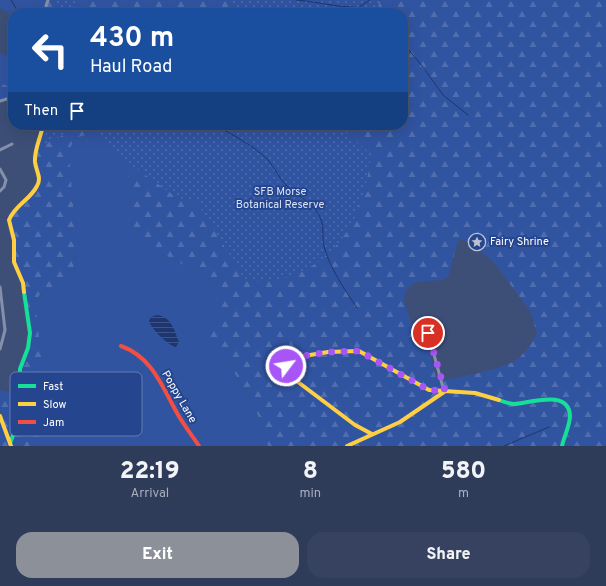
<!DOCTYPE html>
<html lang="en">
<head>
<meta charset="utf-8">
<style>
	body { margin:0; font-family:Overpass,sans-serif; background:#36425f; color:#f1f3f6; height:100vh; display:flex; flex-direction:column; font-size:15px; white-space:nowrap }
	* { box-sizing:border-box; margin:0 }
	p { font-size:13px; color:#a7adba }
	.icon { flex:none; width:22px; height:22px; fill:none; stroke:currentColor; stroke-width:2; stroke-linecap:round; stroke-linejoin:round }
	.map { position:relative; height:446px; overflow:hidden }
	.sheet { display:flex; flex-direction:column; background:#2e3b59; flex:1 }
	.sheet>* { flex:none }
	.guide { position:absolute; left:8px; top:8px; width:400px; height:122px; border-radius:16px; box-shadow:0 4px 16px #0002,0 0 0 1px #49556f; background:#1a4fa0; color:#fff; overflow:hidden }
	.pin { position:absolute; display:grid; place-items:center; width:34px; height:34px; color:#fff; margin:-17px; border:2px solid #fff; border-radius:50%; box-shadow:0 1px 4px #0007 }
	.me { position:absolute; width:44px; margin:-22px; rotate:59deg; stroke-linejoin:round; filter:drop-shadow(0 0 3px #0008) }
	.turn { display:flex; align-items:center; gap:14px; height:84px; padding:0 16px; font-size:18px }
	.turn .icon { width:52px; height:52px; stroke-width:2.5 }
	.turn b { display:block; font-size:28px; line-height:34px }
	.then { display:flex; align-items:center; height:38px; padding:0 16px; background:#0003; gap:8px; font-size:15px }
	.eta { display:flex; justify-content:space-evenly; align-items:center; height:68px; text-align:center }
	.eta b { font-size:24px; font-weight:800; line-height:28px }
	.cta { display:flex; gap:8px; margin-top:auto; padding:8px 16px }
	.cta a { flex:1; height:46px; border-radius:16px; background:#8c9099; color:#fff; font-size:16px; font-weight:800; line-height:46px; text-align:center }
	.cta a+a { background:#36425f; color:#f1f3f6 }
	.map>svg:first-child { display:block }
	.green { fill:#3154a1 }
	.forest { fill:url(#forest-firs); fill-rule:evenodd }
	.park { fill:url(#park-dots) }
	.water { fill:url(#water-rules) }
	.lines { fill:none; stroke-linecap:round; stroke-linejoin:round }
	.stream { stroke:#1d3670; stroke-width:1 }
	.street { stroke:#8490aa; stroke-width:3 }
	.fast { stroke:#16e098; stroke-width:4 }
	.slow { stroke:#ffcf43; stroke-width:4 }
	.jam { stroke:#f24e42; stroke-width:4 }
	.route { stroke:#a855f7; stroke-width:7; stroke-dasharray:0 12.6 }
	.labels { text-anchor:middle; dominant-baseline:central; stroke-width:4; stroke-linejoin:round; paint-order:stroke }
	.park-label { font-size:11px; fill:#dae4f9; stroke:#25458f }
	.poi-label { font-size:11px; fill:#fff; stroke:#25458f; text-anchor:start }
	.street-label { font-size:11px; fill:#fff; stroke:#25458f }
	.key { fill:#25458f; stroke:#667db1; stroke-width:1 }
	.key-label { font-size:11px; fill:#fff }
</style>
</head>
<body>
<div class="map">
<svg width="606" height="446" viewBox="0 0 606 446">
	<defs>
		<pattern id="forest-firs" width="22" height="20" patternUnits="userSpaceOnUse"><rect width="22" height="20" fill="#3154a1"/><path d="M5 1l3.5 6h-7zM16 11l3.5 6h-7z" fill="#506eaf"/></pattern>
		<pattern id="park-dots" width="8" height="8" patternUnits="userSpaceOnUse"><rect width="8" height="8" fill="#3154a1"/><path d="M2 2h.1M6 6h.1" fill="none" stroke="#506eaf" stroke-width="1.8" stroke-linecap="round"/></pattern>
		<pattern id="water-rules" width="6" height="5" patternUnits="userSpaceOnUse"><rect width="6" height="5" fill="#1d3670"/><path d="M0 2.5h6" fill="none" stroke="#3f5485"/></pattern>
	</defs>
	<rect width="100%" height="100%" fill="#3d4f77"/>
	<path class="green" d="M0,0H34L36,13H13V26L8,13L0,8Z
		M0,53L13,58V88L0,83Z
		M94,132L116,143L128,168L131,216L136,239L219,284L228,364L253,401L268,446H38L35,303L43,291L68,281L76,256V242L69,155L73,139Z"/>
	<path class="forest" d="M34,0H606V446H268L253,401L207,332L221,316L219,284L136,239L131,216L128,168L116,143L94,132L73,139L69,155L76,242C76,256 74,277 63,287C46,290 45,284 35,303L44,378L38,429V446H0V390L20,395V376L30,337L24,290L15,265L14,243L10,218L38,184L35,164L43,125H403V13H36ZM459,238L469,243L493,261L531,312L537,334C531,344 523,357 513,362C494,371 458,378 437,381L427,342L422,330L411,323L404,301L405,292L411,285L417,282L441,280L448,277Z
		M0,83L13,88V97L0,101Z"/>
	<path class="park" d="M58,0H84L63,13H56L55,4Z
		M224,0H379L378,13H245Z
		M48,125H84L43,145Z
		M85,125H337L371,154C369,174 364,194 357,213C339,256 292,289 245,280L197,202L176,197L126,161Z"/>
	<path class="water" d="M157,315C172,317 174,330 179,342L176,347C169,346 151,329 149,321L151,317Z"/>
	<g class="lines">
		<path class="stream" d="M11,0L19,13
			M296,0C308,1 319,3 331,5C346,8 360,5 374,13
			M359,7L370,0
			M403,43L423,67
			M425,70L443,95L468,115
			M214,125C232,134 254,146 268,160C275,168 279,178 286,185C297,195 315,205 321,219C324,227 322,237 324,246C329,267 345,290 357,308
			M504,446L549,427"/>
		<path class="street" d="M47,13L46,6L48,0
			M0,101L13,97
			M0,150L12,144
			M0,169L6,180L4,187L0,191
			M0,287L5,330L0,349
			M428,333L444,391"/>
		<path class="fast" d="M499,400C504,402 509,404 514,404C530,403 569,389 570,416C570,425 564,437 562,446
			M10,443L16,428L14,408L20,393V369L28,348L30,333L24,292"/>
		<path class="slow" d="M24,292L23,283L14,262V240L9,220C15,205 30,200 37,186C42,178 36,171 35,162C34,150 41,137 43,125
			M0,416L11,446
			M372,434L355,425L290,376L286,367L288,361L292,358L328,352L359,351L429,390L475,393L499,400
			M347,446L400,422L444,392"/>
		<path class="jam" d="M121,346C152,357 162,386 177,413C183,424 192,435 199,446"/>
	</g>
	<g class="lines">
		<path class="route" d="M286,366L288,361L292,358L328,352L359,351L429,390L445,391L428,333"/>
	</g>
	<defs>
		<symbol id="sight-ring" viewBox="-11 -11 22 22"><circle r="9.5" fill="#25458f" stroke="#bbc1cf" stroke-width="1.5"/><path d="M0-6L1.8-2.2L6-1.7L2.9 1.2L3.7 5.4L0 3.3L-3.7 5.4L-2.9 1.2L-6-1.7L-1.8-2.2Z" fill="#bbc1cf"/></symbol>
	</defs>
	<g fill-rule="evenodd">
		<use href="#sight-ring" x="467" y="232" width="20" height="20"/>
	</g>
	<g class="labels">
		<g class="park-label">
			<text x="280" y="192">SFB Morse<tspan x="280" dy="13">Botanical Reserve</tspan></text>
		</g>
		<g class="poi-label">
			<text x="490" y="242">Fairy Shrine</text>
		</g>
		<g class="street-label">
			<text transform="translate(179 397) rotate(60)">Poppy Lane</text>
		</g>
	</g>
	<rect x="10" y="372" width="132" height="64" rx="6" class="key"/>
	<rect x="18" y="384" width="18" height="4" fill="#16e098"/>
	<rect x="18" y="402" width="18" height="4" fill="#ffcf43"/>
	<rect x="18" y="420" width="18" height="4" fill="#f24e42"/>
	<g class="key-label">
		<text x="43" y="390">Fast</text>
		<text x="43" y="408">Slow</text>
		<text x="43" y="426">Jam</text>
	</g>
</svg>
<div class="pin" style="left:428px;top:333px;background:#d93025"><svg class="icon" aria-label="arrive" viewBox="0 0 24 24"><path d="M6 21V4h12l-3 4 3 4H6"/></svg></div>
<svg class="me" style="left:286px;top:366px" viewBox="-20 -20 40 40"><circle r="17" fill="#a855f7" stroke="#fff" stroke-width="3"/><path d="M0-11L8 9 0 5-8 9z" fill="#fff"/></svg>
<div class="guide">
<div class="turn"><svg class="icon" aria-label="left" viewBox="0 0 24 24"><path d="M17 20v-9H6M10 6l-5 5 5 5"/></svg><div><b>430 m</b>Haul Road</div></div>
<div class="then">Then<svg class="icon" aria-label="arrive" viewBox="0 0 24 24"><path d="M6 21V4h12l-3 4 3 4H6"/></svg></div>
</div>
</div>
<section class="sheet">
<div class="eta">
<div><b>22:19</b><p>Arrival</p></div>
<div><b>8</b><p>min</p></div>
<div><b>580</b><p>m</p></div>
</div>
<div class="cta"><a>Exit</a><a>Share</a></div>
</section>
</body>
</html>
